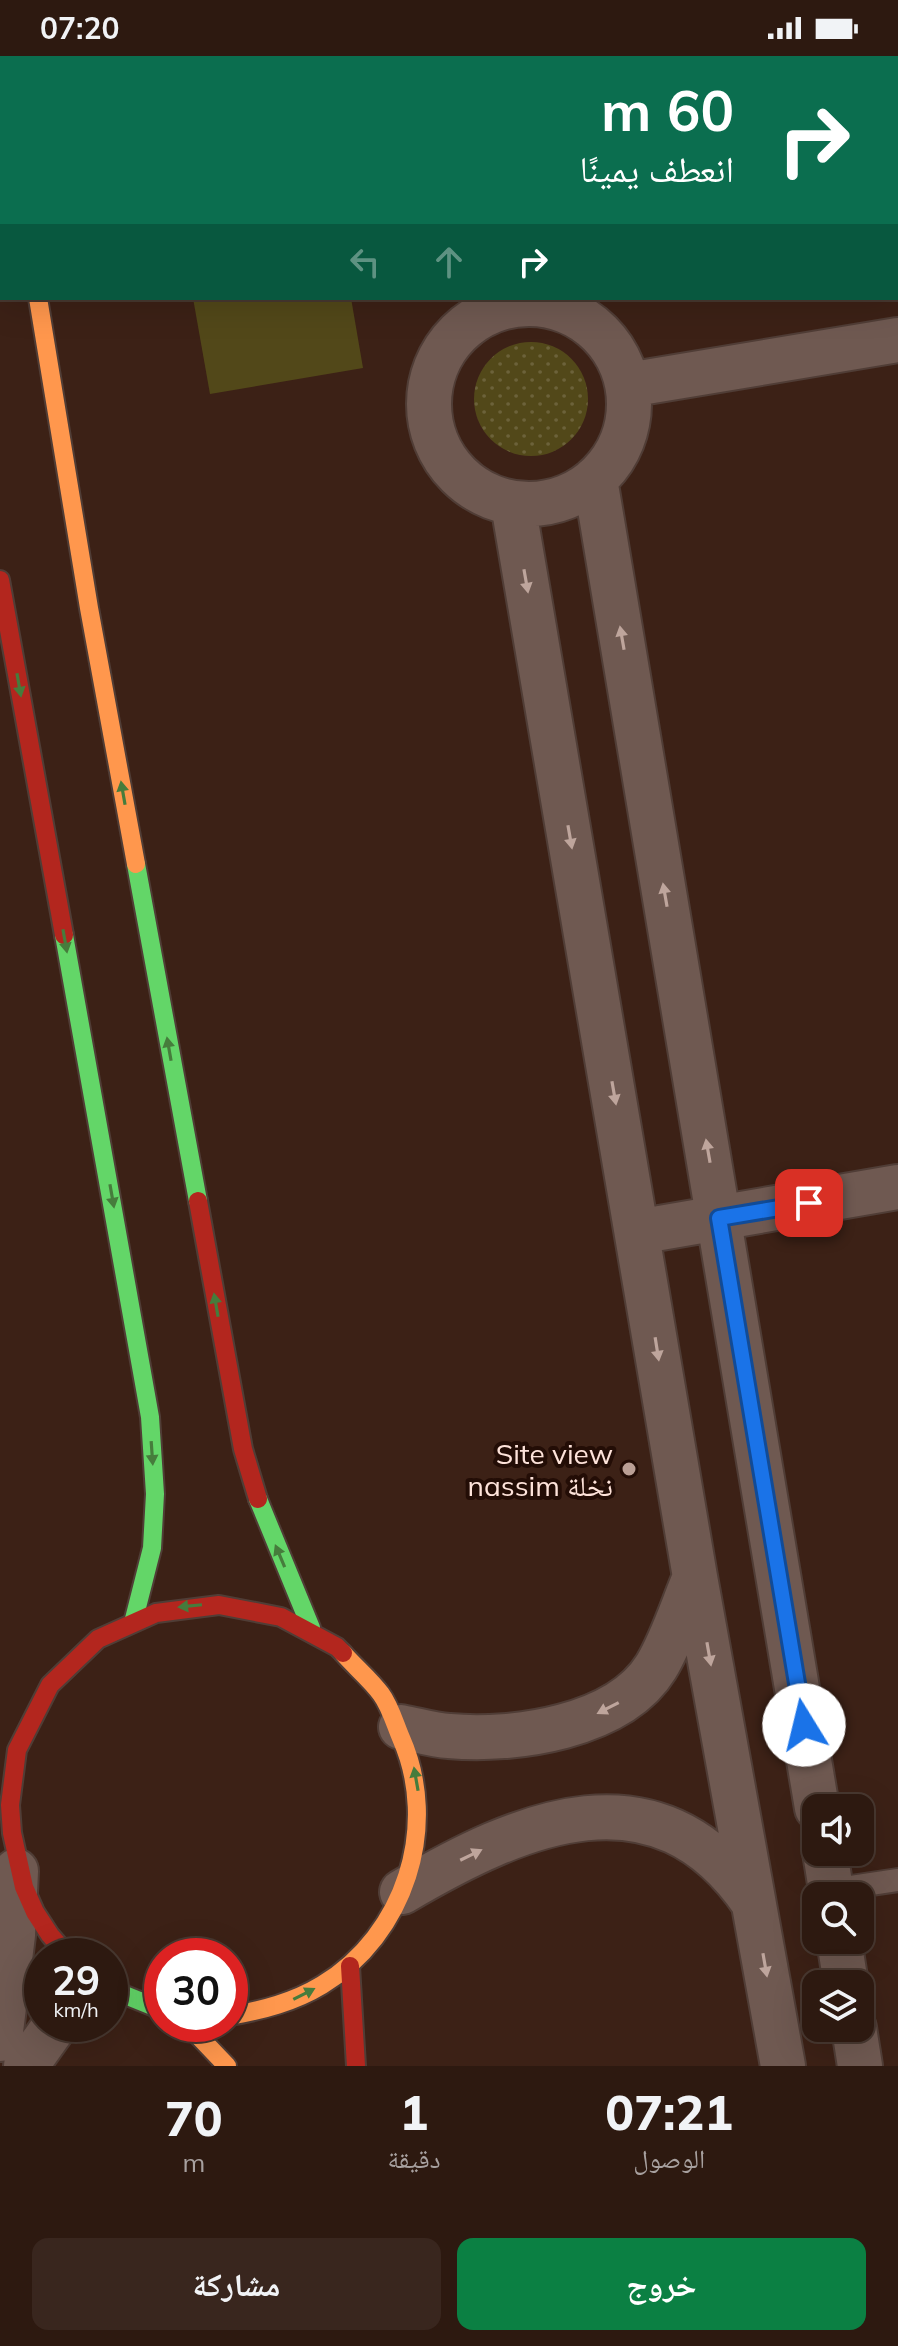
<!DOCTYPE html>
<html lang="ar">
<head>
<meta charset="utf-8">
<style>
	body { margin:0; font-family:Mulish,"Noto Naskh Arabic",sans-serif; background:#39261e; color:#f1f3f6; direction:rtl; height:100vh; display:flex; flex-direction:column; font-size:30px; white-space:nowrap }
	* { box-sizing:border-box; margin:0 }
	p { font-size:26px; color:#a7a09f }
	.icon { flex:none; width:44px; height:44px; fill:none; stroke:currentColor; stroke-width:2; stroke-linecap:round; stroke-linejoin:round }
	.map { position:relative; height:2010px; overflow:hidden; direction:ltr }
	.panel { display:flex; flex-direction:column; background:#2d1910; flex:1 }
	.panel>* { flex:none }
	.top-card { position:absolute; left:0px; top:0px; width:898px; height:244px; box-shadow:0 8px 32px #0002,0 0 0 2px #483830; direction:rtl; background:#0b6e4f; color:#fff; overflow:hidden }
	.controls { position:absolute; left:802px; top:1738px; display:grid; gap:16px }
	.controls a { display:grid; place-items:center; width:72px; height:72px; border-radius:16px; background:#2d1910; box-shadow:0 8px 32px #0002,0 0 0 2px #483830; font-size:40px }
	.speed { position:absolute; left:24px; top:1882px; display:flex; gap:16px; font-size:40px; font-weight:700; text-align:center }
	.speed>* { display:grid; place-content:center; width:104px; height:104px; border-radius:50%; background:#2d1910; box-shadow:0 8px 32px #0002,0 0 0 2px #483830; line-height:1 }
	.speed small { font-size:20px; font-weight:400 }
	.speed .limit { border:12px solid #d22; background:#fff; color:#111 }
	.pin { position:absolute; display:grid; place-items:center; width:68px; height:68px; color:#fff; margin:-34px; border-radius:16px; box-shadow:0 4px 12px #0006 }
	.me { position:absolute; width:88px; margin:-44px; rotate:351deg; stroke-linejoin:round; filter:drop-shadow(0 0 6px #0008) }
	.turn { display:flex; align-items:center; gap:28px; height:168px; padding:0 32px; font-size:36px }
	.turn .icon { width:104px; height:104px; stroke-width:2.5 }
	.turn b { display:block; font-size:56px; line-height:68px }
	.lanes { display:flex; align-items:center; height:76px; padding:0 32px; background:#0003; justify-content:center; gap:40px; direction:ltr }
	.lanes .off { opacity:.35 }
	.eta { display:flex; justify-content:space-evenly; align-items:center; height:136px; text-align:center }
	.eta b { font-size:48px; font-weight:800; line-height:56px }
	.action { display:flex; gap:16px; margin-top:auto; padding:16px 32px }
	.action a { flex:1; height:92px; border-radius:16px; background:#0b8043; color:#fff; font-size:32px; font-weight:800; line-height:92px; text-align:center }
	.action a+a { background:#39261e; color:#f1f3f6 }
	.status { display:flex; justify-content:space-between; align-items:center; height:56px; padding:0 40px; background:#2d1910; direction:ltr }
	.status svg { height:22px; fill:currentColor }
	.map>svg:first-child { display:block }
	.grass { fill:url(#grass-dots) }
	.pitch { fill:#524819 }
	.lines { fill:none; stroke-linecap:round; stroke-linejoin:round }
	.lane-casing { stroke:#503d36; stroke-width:26 }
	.street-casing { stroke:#503d36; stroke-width:48 }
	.fast-casing { stroke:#503d36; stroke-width:22 }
	.slow-casing { stroke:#503d36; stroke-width:22 }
	.jam-casing { stroke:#503d36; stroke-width:22 }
	.lane { stroke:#6f5951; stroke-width:22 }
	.street { stroke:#6f5951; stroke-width:44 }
	.fast { stroke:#63d668; stroke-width:18 }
	.slow { stroke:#ff974d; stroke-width:18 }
	.jam { stroke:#b3261e; stroke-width:18 }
	.oneway { fill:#bea59c }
	.oneway2 { fill:#467c3c }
	.route-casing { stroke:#114b97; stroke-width:20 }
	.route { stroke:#1a73e8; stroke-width:14 }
	.poi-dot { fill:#ba9f95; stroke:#230d06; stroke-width:3 }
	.labels { text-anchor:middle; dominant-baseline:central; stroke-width:8; stroke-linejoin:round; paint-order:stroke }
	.poi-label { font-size:28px; fill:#fee3da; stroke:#230d06; text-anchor:end }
</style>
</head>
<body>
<div class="status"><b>07:20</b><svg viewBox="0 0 49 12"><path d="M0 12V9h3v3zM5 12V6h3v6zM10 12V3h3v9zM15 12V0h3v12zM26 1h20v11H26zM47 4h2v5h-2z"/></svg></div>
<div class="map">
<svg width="898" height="2010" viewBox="0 0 898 2010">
	<defs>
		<pattern id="grass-dots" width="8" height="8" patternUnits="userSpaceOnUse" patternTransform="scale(2)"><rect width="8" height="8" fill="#524819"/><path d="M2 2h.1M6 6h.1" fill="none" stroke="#6c623a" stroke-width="1.8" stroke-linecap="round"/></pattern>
	</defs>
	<rect width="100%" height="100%" fill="#3c2116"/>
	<path class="grass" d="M474 343a57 57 0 1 1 114 0a57 57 0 1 1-114 0Z"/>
	<path class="pitch" d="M193,242H351L363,312L210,338Z"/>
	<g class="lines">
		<defs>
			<path id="lane" d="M831,1834L898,1824"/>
			<path id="street" d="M445,0V2
				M518,0V2
				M429 348a100 100 0 1 1 200 0a100 100 0 1 1-200 0Z
				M628,329L898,284
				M595,423L817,1752
				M513,448L695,1521L783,2010
				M637,1176L898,1131
				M401,1671C417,1674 433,1679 449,1680C514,1686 619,1671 656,1611C672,1585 683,1549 695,1521
				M825,1796L832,1840
				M402,1836C521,1766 657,1706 753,1846
				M839,1884L846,1928
				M854,1972L860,2010
				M0,1983L13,1879L16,1815
				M26,2010L56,1968"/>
			<path id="fast" d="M0,4L2,19
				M136,808L198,1145
				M64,879L150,1361L155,1438L152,1492L134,1563
				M258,1443L311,1572
				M110,1933L162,1954"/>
			<path id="slow" d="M38,242L89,552L136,808
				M230,1960C263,1954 294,1946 322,1929C405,1879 440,1770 401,1682C395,1668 390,1650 381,1638C370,1623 355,1611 343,1597
				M187,1968L227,2010"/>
			<path id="jam" d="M0,524L64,879
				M198,1145L243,1393L258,1443
				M68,1900L50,1879L35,1856L24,1831L12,1777L10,1749L17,1694L50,1629L98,1583L156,1557L219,1549L281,1561L337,1591L343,1597
				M350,1910L356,2010"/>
		</defs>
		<use href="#lane" class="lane-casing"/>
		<use href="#street" class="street-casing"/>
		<use href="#fast" class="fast-casing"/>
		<use href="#slow" class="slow-casing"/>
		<use href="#jam" class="jam-casing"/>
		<use href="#lane" class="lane"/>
		<use href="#street" class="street"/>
		<use href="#fast" class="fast"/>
		<use href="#slow" class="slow"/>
		<use href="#jam" class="jam"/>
	</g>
	<defs><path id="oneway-solid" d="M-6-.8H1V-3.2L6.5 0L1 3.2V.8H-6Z" transform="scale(2)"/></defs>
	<g class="oneway">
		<use href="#oneway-solid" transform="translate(526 525) rotate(80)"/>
		<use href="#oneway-solid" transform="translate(622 582) rotate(-100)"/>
		<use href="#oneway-solid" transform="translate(570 781) rotate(80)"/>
		<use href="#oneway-solid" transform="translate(665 839) rotate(-100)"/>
		<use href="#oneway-solid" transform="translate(614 1037) rotate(80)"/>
		<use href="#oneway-solid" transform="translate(708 1095) rotate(-100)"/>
		<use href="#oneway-solid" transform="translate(657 1293) rotate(81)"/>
		<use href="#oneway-solid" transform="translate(709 1598) rotate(80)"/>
		<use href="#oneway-solid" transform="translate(608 1652) rotate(153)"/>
		<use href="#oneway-solid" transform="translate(471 1799) rotate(-26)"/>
		<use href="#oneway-solid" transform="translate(765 1909) rotate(80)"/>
	</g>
	<g class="oneway2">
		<use href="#oneway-solid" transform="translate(19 629) rotate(80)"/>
		<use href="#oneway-solid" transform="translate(123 737) rotate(-100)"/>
		<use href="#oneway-solid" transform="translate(65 885) rotate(80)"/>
		<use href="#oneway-solid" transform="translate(169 993) rotate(-100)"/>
		<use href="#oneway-solid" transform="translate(112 1140) rotate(80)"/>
		<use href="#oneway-solid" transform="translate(216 1249) rotate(-100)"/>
		<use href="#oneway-solid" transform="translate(152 1397) rotate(86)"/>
		<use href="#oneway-solid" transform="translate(280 1500) rotate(-113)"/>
		<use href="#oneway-solid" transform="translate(190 1550) rotate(174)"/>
		<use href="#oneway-solid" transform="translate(416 1723) rotate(-100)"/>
		<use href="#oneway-solid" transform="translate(304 1938) rotate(-27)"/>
	</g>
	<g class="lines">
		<defs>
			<path id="route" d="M804,1669L719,1162L809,1147"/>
		</defs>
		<use href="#route" class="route-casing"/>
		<use href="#route" class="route"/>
	</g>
	<circle class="poi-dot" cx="629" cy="1413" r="8"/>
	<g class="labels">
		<g class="poi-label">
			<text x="613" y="1397">Site view<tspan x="613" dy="32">nassim نخلة</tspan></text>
		</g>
	</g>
</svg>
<div class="controls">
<a><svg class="icon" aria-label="sound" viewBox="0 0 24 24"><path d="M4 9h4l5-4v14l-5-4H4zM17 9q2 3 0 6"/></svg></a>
<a><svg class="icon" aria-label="search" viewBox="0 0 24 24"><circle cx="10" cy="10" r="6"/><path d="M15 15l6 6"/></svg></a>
<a><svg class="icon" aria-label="layers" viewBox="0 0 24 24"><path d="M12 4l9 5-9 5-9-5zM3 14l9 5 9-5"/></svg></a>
</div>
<div class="speed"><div>29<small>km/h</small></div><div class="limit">30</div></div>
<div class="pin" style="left:809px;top:1147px;background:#d93025"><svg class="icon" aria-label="arrive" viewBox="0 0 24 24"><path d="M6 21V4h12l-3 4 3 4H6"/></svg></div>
<svg class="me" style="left:804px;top:1669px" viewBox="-20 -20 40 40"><circle r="19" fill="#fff"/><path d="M0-13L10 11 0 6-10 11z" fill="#1a73e8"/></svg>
<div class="top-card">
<div class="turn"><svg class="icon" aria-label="right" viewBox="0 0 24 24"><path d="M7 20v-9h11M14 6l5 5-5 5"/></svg><div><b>60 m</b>انعطف يمينًا</div></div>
<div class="lanes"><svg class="icon off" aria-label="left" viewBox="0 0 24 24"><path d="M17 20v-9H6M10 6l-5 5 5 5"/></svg><svg class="icon off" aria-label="ahead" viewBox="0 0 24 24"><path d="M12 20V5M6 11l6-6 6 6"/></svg><svg class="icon" aria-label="right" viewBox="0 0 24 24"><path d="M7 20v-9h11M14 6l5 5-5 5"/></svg></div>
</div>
</div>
<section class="panel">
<div class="eta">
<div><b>07:21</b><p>الوصول</p></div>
<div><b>1</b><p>دقيقة</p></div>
<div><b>70</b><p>m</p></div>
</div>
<div class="action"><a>خروج</a><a>مشاركة</a></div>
</section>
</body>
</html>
